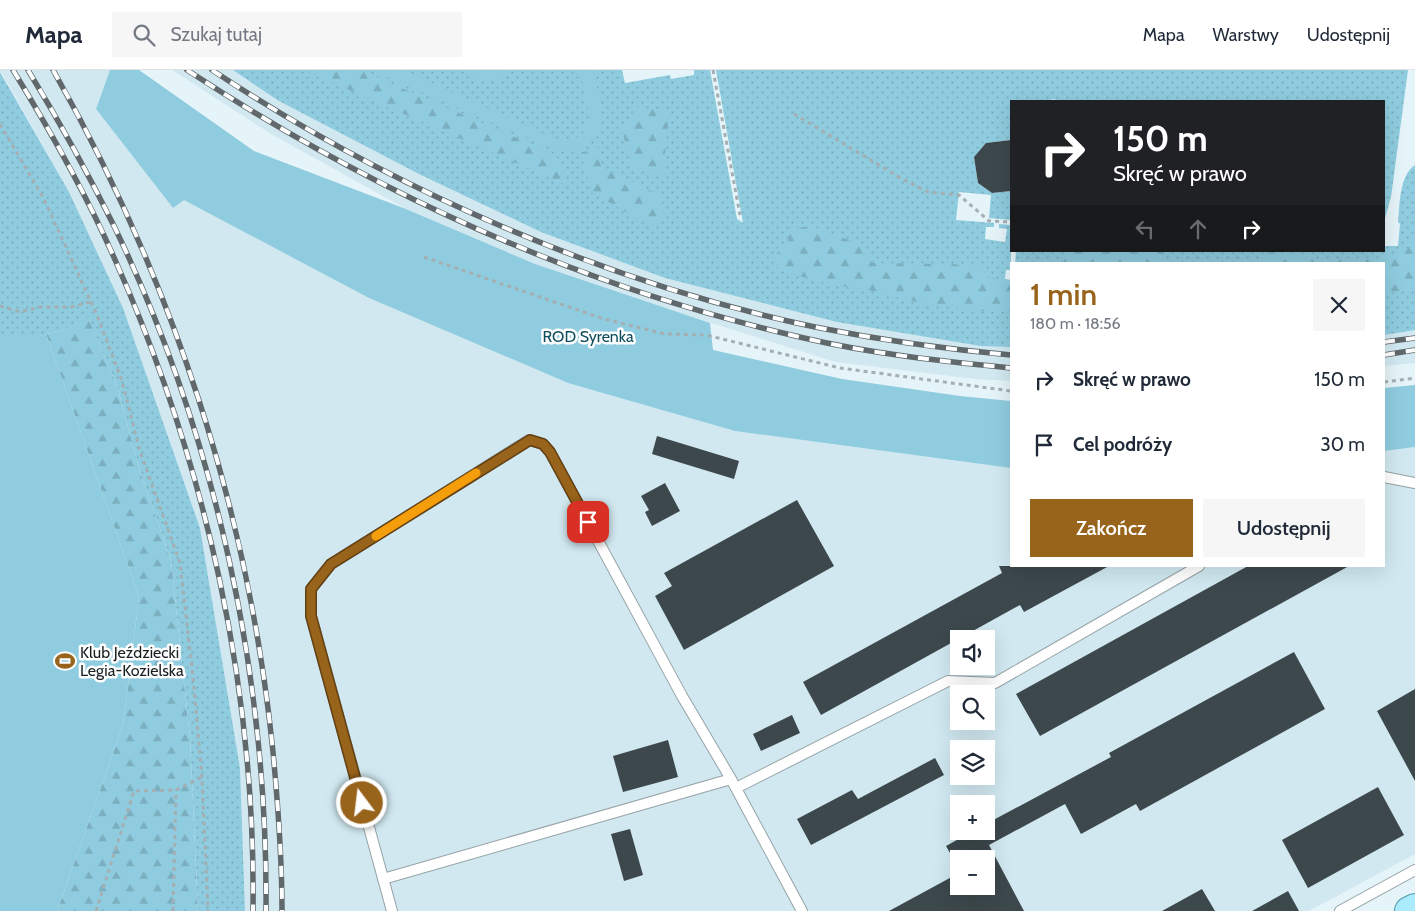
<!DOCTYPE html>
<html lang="pl">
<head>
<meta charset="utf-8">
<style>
	body { margin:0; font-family:Cabin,sans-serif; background:#f6f6f7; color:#1f2937; height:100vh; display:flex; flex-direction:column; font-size:19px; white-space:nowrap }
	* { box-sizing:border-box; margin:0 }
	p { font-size:16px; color:#747a83 }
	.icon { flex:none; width:28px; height:28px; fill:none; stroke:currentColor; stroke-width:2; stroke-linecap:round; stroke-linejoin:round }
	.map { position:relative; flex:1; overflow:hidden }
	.drawer { position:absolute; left:1010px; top:192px; width:375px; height:305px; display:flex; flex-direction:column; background:#fff; border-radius:0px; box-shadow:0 5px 20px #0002 }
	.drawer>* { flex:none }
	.banner { position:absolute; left:1010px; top:30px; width:375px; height:152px; border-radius:0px; box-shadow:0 5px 20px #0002; background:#202124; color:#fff; overflow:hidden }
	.controls { position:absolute; left:950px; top:560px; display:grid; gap:10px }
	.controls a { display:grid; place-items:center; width:45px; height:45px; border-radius:0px; background:#fff; box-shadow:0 5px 20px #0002; font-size:25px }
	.pin { position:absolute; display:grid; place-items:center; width:42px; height:42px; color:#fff; margin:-21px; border-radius:10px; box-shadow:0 2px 8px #0006 }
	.me { position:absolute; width:55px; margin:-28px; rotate:345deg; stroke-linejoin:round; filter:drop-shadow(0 0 4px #0008) }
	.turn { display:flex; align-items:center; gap:18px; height:105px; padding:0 20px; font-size:22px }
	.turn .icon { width:65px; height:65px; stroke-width:2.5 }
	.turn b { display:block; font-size:35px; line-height:42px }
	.lanes { display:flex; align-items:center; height:48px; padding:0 20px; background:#0003; justify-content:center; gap:25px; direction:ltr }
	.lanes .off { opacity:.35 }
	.round { display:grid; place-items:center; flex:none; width:52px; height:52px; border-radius:0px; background:#f6f6f7 }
	.head { display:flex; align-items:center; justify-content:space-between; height:85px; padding:0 20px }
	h1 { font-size:30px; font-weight:600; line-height:38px; color:#98631b }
	.button { display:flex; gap:10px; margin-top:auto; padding:10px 20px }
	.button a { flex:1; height:58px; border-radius:0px; background:#98631b; color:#fff; font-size:20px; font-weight:600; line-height:58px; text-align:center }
	.button a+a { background:#f6f6f7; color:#1f2937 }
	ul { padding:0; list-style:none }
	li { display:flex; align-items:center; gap:15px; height:65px; padding:0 20px }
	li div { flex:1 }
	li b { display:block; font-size:19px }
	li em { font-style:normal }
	header { display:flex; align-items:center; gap:30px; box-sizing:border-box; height:70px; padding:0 25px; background:#fff; border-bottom:1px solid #e0e1e3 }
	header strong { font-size:24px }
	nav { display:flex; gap:28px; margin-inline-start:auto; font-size:18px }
	.search { width:350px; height:45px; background:#f6f6f7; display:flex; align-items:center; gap:12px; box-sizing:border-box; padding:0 18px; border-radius:0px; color:#747a83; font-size:19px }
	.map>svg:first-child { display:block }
	.built { fill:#d1e8f0; fill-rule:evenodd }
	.grass { fill:url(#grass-dots) }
	.forest { fill:url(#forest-firs) }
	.garden { fill:#8fccdf }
	.building { fill:#3d484c }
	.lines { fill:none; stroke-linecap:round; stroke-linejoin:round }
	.lane-casing { stroke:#94a2a6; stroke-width:12 }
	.primary-casing { stroke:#539aaf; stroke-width:30 }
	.path { stroke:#a4afb3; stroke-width:3; stroke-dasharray:4 4; stroke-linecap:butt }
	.lane { stroke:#fff; stroke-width:10 }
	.primary { stroke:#aaebfd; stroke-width:28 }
	.rail-casing { stroke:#60686b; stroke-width:5.5 }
	.rail { stroke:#fefefe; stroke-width:4; stroke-dasharray:11; stroke-linecap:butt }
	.route-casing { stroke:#634012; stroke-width:12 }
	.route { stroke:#98631b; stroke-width:9 }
	.slow { stroke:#f59e0b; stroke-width:9 }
	.labels { text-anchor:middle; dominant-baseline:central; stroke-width:5; stroke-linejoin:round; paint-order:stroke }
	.park-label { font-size:16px; fill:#0f4f5f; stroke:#fefefe }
	.poi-label { font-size:16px; fill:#1a1f21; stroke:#fefefe; text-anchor:start }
</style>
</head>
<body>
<header>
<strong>Mapa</strong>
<div class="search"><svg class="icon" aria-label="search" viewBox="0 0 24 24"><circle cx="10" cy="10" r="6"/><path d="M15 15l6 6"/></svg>Szukaj tutaj</div>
<nav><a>Mapa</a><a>Warstwy</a><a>Udostępnij</a></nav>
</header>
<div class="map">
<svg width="1415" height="841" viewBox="0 0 1415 841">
	<defs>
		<pattern id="grass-dots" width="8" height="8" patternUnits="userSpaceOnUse" patternTransform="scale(1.25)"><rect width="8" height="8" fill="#8fccdf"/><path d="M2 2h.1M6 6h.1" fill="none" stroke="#7bafbf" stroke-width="1.8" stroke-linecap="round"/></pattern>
		<pattern id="forest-firs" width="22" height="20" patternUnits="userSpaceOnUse" patternTransform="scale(1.25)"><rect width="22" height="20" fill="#8fccdf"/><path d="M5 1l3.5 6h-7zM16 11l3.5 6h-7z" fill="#7bafbf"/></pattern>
	</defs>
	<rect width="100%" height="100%" fill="#e5f4f8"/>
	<path class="built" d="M0,0H110L96,39L173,138L184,129L369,228L568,313L735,361L1011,398V496H1384V381L1415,377V784L1309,841H245L240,698L200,458L123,238L69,122ZM959,569H986V596H959ZM959,624H986V651H959ZM959,679H986V706H959ZM959,734H986V761H959ZM959,789H986V816H959Z
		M172,0H282L1011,250V311L975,309L836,292L663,238L535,194L406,139L271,64Z
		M1415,226V293L1384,296V231Z"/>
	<path class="grass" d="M233,0H622L625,13L670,5L671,9L694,5V0H710L737,149L743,153L716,0H1408L1391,127L1384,152V31H1056L1055,29L1049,30V31H1011V70L987,73L974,87L978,113L992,123L1011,121V150L989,148L991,125L959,122L956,150L994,153V157H986L985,169L1005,172L1007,159L999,158V154L1011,155V200H1006L1005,209L1011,210V277L981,276L837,252L665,208L541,162L419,104L279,31Z
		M0,2L69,122L123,238L200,458L240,698L245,841H198L190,668L171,490L140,401L117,316L88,248L63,260L46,264H0Z
		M1415,95V260L1384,265V194H1015L1016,181H1384V176H1398L1400,154L1398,152C1400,134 1399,106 1415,95Z"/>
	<path class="forest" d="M303,0H360L556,85L569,116Z
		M636,37L669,42L663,106L633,99L622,61Z
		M598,77L601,97L660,125L664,144L651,156L591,122L581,83Z
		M811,156L862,175L872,193L952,194L987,198L988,208L1011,210V241H980L921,233L869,220L832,215L779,200L771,188L788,174L789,159Z
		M1415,168V218L1384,224V194H1333L1342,188H1381L1405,181Z
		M1064,181H1164L1166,194H1064Z
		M1264,182L1317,185L1316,194H1262Z
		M88,247L117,316L140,401L171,490L190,668L198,841H57L123,655L139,527L46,264L63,260Z"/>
	<path class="garden" d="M110,0H139L254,81L406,139L535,194L710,253L713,280L842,309L960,326L1011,331V398L735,361L568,313L369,228L184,130L173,138L96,39Z
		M370,0H403L556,69C574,75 587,65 589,46L580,0H593C596,16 603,35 602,51C599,73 578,84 558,81Z
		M464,0H512C498,13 477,14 464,0Z
		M0,264H46L139,527L123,655L57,841H0Z
		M1415,315V377L1384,381V318Z"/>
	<path class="building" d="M1011,70V121L992,123L978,113L974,87L986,73Z
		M657,366L739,391L734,409L652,384Z
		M665,413L680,441L652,456L645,442L649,440L641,426Z
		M797,430L834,496L684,580L655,526L672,516L664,503Z
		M999,496H1109L1024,542L1020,535L821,645L803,612L1002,503Z
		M1248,496H1349L1040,666L1016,624Z
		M1294,582L1325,639L1140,741L1136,734L1081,764L1065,734L989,775L1024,841H889L959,803V816H986V789H959V799L946,776L973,761H986V754L1111,687L1109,683Z
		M1415,619V711L1377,641Z
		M792,645L800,663L761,681L753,664Z
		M668,670L678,707L623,722L613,686Z
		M935,688L944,705L811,775L797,749L852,720L858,729Z
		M1378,717L1404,765L1308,818L1282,770Z
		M630,759L643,805L624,811L611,764Z
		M1202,819L1215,841H1162Z
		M1288,821L1299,841H1252Z"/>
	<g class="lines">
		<defs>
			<path id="lane" d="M1384,407L1415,413
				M736,718L948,611L995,613L1199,496
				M383,809L731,709
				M392,841L311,546V519L331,494L529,370L543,374L550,382L682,626L731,709L802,841
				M1340,841L1415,800"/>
			<path id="primary" d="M1409,841L1415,838"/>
		</defs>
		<use href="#lane" class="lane-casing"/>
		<use href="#primary" class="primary-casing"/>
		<path class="path" d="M713,0L740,145
			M794,44L904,110L928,122L959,125L989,151L1011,152
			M0,54L44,129L97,245L122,311L140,381L180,493L193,607L202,707L208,841
			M424,187L604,249L665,264L706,265L840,298L1011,321
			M0,236L20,242L40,237H71L90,232
			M1384,312L1415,308
			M96,841L134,721L176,720L202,707
			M173,841L176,720"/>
		<use href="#lane" class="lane"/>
		<use href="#primary" class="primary"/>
		<defs>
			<path id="rail" d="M13,0C51,62 87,125 116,192C206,395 256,618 253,841
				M28,0C59,51 88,103 114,156C216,367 268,606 266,841
				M53,0C172,209 249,442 273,682C278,735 282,788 282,841
				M187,0C376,124 584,218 804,268C872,284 942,291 1011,298
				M212,0C390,118 605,213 815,257C880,270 945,279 1011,285
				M1384,272L1415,268
				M1384,285L1415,280"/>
		</defs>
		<use href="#rail" class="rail-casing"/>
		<use href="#rail" class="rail"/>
	</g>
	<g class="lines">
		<defs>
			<path id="route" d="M362,733L311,546V519L331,494L530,370L543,374L550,382L588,452"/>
		</defs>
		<use href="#route" class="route-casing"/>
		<use href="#route" class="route"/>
		<path class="slow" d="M376,466L476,403"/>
	</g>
	<defs>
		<symbol id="stadium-bare" viewBox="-9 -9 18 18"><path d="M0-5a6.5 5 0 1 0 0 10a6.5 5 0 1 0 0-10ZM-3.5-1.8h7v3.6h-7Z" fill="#98631b" stroke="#fefefe" stroke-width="2.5" paint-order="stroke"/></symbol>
	</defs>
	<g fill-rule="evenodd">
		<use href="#stadium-bare" x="51" y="577" width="28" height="28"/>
	</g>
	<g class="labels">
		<g class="park-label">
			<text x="588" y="266">ROD Syrenka</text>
		</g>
		<g class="poi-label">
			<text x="80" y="582">Klub Jeździecki<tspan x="80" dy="18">Legia-Kozielska</tspan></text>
		</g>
	</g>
</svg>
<div class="controls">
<a><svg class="icon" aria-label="sound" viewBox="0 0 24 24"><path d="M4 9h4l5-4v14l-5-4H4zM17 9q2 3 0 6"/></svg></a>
<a><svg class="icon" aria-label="search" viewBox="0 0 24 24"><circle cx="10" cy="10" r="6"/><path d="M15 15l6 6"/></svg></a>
<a><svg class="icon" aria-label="layers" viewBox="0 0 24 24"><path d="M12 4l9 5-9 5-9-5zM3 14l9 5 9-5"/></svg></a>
<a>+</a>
<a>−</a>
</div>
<div class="pin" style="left:588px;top:452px;background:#d93025"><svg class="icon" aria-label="arrive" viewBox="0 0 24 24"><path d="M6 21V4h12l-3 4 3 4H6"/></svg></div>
<svg class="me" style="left:362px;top:733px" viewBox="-20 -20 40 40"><circle r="17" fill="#98631b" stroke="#fff" stroke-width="3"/><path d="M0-11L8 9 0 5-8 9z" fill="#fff"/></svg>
<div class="banner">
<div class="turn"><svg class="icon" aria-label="right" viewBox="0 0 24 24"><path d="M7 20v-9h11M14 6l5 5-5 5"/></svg><div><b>150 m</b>Skręć w prawo</div></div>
<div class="lanes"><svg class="icon off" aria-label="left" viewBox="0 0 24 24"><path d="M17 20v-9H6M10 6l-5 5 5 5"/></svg><svg class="icon off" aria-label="ahead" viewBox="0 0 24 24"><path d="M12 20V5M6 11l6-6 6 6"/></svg><svg class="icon" aria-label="right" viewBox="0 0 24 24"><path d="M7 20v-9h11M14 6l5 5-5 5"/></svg></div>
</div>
<section class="drawer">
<div class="head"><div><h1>1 min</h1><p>180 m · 18:56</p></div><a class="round"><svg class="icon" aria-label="close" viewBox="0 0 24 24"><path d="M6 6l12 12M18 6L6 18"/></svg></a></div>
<ul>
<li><svg class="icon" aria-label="right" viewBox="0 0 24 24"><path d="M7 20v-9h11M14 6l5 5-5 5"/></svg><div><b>Skręć w prawo</b></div><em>150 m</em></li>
<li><svg class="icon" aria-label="arrive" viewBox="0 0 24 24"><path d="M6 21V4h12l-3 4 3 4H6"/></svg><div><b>Cel podróży</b></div><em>30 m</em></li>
</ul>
<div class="button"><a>Zakończ</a><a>Udostępnij</a></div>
</section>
</div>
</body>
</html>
